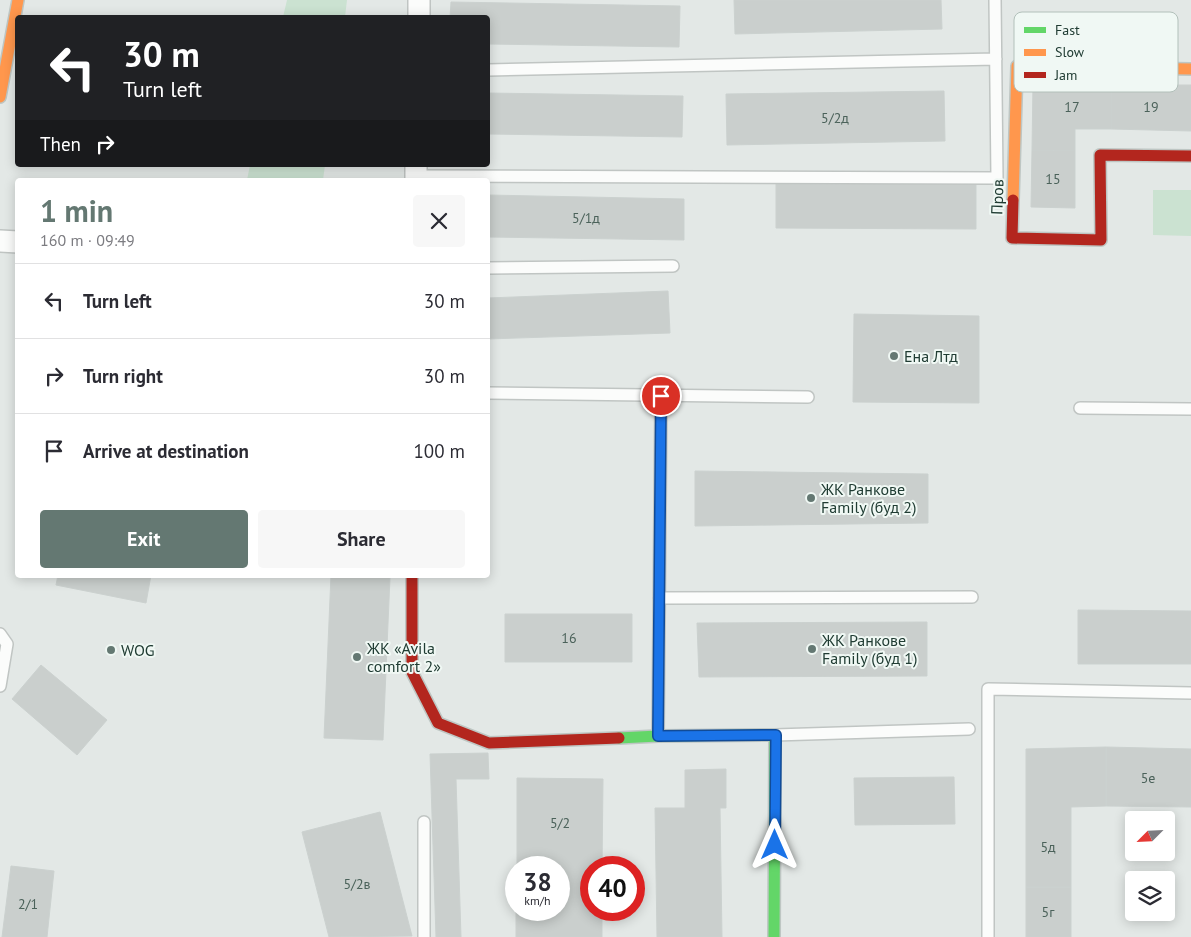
<!DOCTYPE html>
<html lang="en">
<head>
<meta charset="utf-8">
<style>
	body { margin:0; font-family:"PT Sans",sans-serif; background:#f7f7f7; color:#2b2b33; height:100vh; display:flex; flex-direction:column; font-size:19px; white-space:nowrap }
	* { box-sizing:border-box; margin:0 }
	p { font-size:16px; color:#7c7c81 }
	.icon { flex:none; width:28px; height:28px; fill:none; stroke:currentColor; stroke-width:2; stroke-linecap:round; stroke-linejoin:round }
	.map { position:relative; flex:1; overflow:hidden }
	.details { position:absolute; left:15px; top:178px; width:475px; height:400px; display:flex; flex-direction:column; background:#fff; border-radius:5px; box-shadow:0 2px 12px #0003 }
	.details>* { flex:none }
	.banner { position:absolute; left:15px; top:15px; width:475px; height:152px; border-radius:5px; box-shadow:0 2px 12px #0003; background:#202124; color:#fff; overflow:hidden }
	.needle { width:32px; rotate:246deg }
	.buttons { position:absolute; left:1125px; top:811px; display:grid; gap:10px }
	.buttons a { display:grid; place-items:center; width:50px; height:50px; border-radius:5px; background:#fff; box-shadow:0 2px 12px #0003; font-size:25px }
	.speed { position:absolute; left:505px; top:856px; display:flex; gap:10px; font-size:25px; font-weight:700; text-align:center }
	.speed>* { display:grid; place-content:center; width:65px; height:65px; border-radius:50%; background:#fff; box-shadow:0 2px 12px #0003; line-height:1 }
	.speed small { font-size:12px; font-weight:400 }
	.speed .limit { border:8px solid #d22; background:#fff; color:#111 }
	.pin { position:absolute; display:grid; place-items:center; width:42px; height:42px; color:#fff; margin:-21px; border:2px solid #fff; border-radius:50%; box-shadow:0 1px 5px #0007 }
	.me { position:absolute; width:55px; margin:-28px; rotate:0deg; stroke-linejoin:round; filter:drop-shadow(0 0 4px #0008) }
	.turn { display:flex; align-items:center; gap:18px; height:105px; padding:0 25px; font-size:22px }
	.turn .icon { width:65px; height:65px; stroke-width:2.5 }
	.turn b { display:block; font-size:35px; line-height:42px }
	.then { display:flex; align-items:center; height:48px; padding:0 25px; background:#0003; gap:10px; font-size:19px }
	.round { display:grid; place-items:center; flex:none; width:52px; height:52px; border-radius:5px; background:#f7f7f7 }
	.summary { display:flex; align-items:center; justify-content:space-between; height:85px; padding:0 25px }
	h1 { font-size:30px; font-weight:800; line-height:38px; color:#647872 }
	.primary-button { display:flex; gap:10px; margin-top:auto; padding:10px 25px }
	.primary-button a { flex:1; height:58px; border-radius:5px; background:#647872; color:#fff; font-size:20px; font-weight:800; line-height:58px; text-align:center }
	.primary-button a+a { background:#f7f7f7; color:#2b2b33 }
	ul { padding:0; list-style:none }
	li { display:flex; align-items:center; gap:15px; height:75px; padding:0 25px; border-top:1px solid #e1e1e2 }
	li div { flex:1 }
	li b { display:block; font-size:19px }
	li em { font-style:normal }
	.map>svg:first-child { display:block }
	.green { fill:#cbe2d1 }
	.building { fill:#cacfcd; stroke:#cbd1cf }
	.lines { fill:none; stroke-linecap:round; stroke-linejoin:round }
	.lane-casing { stroke:#c0c5c3; stroke-width:14 }
	.street-casing { stroke:#c0c5c3; stroke-width:24 }
	.fast-casing { stroke:#bec6c3; stroke-width:14 }
	.slow-casing { stroke:#bec6c3; stroke-width:14 }
	.jam-casing { stroke:#bec6c3; stroke-width:14 }
	.lane { stroke:#fbfcfb; stroke-width:11 }
	.street { stroke:#fbfcfb; stroke-width:21 }
	.fast { stroke:#63d668; stroke-width:11 }
	.slow { stroke:#ff974d; stroke-width:11 }
	.jam { stroke:#b3261e; stroke-width:11 }
	.route-casing { stroke:#114b97; stroke-width:12 }
	.route { stroke:#1a73e8; stroke-width:9 }
	.poi-dot { fill:#647872; stroke:#f0f8f4; stroke-width:2 }
	.labels { text-anchor:middle; dominant-baseline:central; stroke-width:4; stroke-linejoin:round; paint-order:stroke }
	.number-label { font-size:14px; fill:#4b625a }
	.street-label { font-size:16px; fill:#203c33; stroke:#f0f8f4 }
	.poi-label { font-size:16px; fill:#203c33; stroke:#f0f8f4; text-anchor:start }
	.key { fill:#f0f8f4; stroke:#b2c0ba; stroke-width:1 }
	.key-label { font-size:14px; fill:#203c33 }
</style>
</head>
<body>
<div class="map">
<svg width="1191" height="937" viewBox="0 0 1191 937">
	<rect width="100%" height="100%" fill="#e3e8e6"/>
	<path class="green" d="M287,0H347L345,17H283Z
		M250,165H325L323,180H247Z
		M1153,190H1191V236L1153,235Z"/>
	<path class="building" d="M734,0H941L942,29L735,34Z
		M451,2L680,6L679,47L488,44V18H450Z
		M1033,83L1112,85L1111,129H1075V151L1032,150Z
		M1112,85H1191V131L1111,129Z
		M944,91L945,141L727,145L726,94Z
		M488,93L683,96L682,137L488,134Z
		M1032,150L1075,151V208L1031,207Z
		M776,184L976,185V229L776,228Z
		M488,195L684,199V240L488,237Z
		M668,291L670,333L488,339V298Z
		M854,314L979,316V403L853,402Z
		M695,471L928,474V523L695,526Z
		M58,575H151L146,603L56,585Z
		M331,575L390,577L383,740L324,738Z
		M1078,610L1191,611V664H1078Z
		M505,614H632V662H505Z
		M927,622V676L699,677L697,623Z
		M41,665L107,720L77,755L12,699Z
		M1106,747V806L1071,807V887H1026V749Z
		M1106,747L1191,749V807L1106,806Z
		M488,753L489,779H456L461,937H436L430,754Z
		M726,769V808H720L722,937H657L655,808H685V770Z
		M954,777L955,824L855,825L854,778Z
		M517,778L603,779L602,868H591V910H602V937H516V910H559V868H517Z
		M380,812L412,936L329,937L302,832Z
		M11,866L54,871L47,937H2Z
		M1026,887H1071V937H1026Z"/>
	<g class="lines">
		<defs>
			<path id="lane" d="M488,70L996,59
				M416,176L997,178L995,0
				M488,268L673,266
				M488,393L808,397
				M1080,408L1191,409
				M659,598L972,597
				M0,634L7,644L0,686
				M775,735L969,729
				M658,736L661,395
				M424,822V937
				M988,937V689L1191,693"/>
			<path id="street" d="M419,18V0
				M416,180V165
				M0,241L18,242"/>
			<path id="fast" d="M619,738L658,736L775,735L774,937"/>
			<path id="slow" d="M0,97L18,0
				M1013,200L1017,66L1191,69"/>
			<path id="jam" d="M1013,200L1012,238L1101,240L1100,155L1191,156
				M412,575V672L438,723L489,743L619,738"/>
		</defs>
		<use href="#lane" class="lane-casing"/>
		<use href="#street" class="street-casing"/>
		<use href="#fast" class="fast-casing"/>
		<use href="#slow" class="slow-casing"/>
		<use href="#jam" class="jam-casing"/>
		<use href="#lane" class="lane"/>
		<use href="#street" class="street"/>
		<use href="#fast" class="fast"/>
		<use href="#slow" class="slow"/>
		<use href="#jam" class="jam"/>
	</g>
	<g class="lines">
		<defs>
			<path id="route" d="M661,396L658,736L776,735L775,845"/>
		</defs>
		<use href="#route" class="route-casing"/>
		<use href="#route" class="route"/>
	</g>
	<g class="poi-dot">
		<circle cx="894" cy="356" r="5"/>
		<circle cx="811" cy="498" r="5"/>
		<circle cx="812" cy="649" r="5"/>
		<circle cx="111" cy="650" r="5"/>
		<circle cx="357" cy="657" r="5"/>
	</g>
	<g class="labels">
		<g class="number-label">
			<text x="1072" y="107">17</text>
			<text x="1151" y="107">19</text>
			<text x="835" y="118">5/2д</text>
			<text x="1053" y="179">15</text>
			<text x="586" y="218">5/1д</text>
			<text x="569" y="638">16</text>
			<text x="1148" y="778">5е</text>
			<text x="560" y="823">5/2</text>
			<text x="1048" y="847">5д</text>
			<text x="357" y="884">5/2в</text>
			<text x="28" y="904">2/1</text>
			<text x="1048" y="912">5г</text>
		</g>
		<g class="street-label">
			<text transform="translate(997 197) rotate(-88)">Пров</text>
		</g>
		<g class="poi-label">
			<text x="904" y="356">Ена Лтд</text>
			<text x="821" y="489">ЖК Ранкове<tspan x="821" dy="18">Family (буд 2)</tspan></text>
			<text x="822" y="640">ЖК Ранкове<tspan x="822" dy="18">Family (буд 1)</tspan></text>
			<text x="367" y="648">ЖК «Avila<tspan x="367" dy="18">comfort 2»</tspan></text>
			<text x="121" y="650">WOG</text>
		</g>
	</g>
	<rect x="1014" y="12" width="164" height="80" rx="8" class="key"/>
	<rect x="1024" y="27" width="22" height="6" fill="#63d668"/>
	<rect x="1024" y="49" width="22" height="7" fill="#ff974d"/>
	<rect x="1024" y="72" width="22" height="6" fill="#b3261e"/>
	<g class="key-label">
		<text x="1055" y="35">Fast</text>
		<text x="1055" y="57">Slow</text>
		<text x="1055" y="80">Jam</text>
	</g>
</svg>
<div class="buttons">
<a><svg class="needle" viewBox="-14 -14 28 28"><path d="M0-13l5 13h-10z" fill="#e53935"/><path d="M0 13l5-13h-10z" fill="#7c7c81"/></svg></a>
<a><svg class="icon" aria-label="layers" viewBox="0 0 24 24"><path d="M12 4l9 5-9 5-9-5zM3 14l9 5 9-5"/></svg></a>
</div>
<div class="speed"><div>38<small>km/h</small></div><div class="limit">40</div></div>
<div class="pin" style="left:661px;top:396px;background:#d93025"><svg class="icon" aria-label="arrive" viewBox="0 0 24 24"><path d="M6 21V4h12l-3 4 3 4H6"/></svg></div>
<svg class="me" style="left:775px;top:845px" viewBox="-20 -20 40 40"><path d="M0-17L14 15 0 8-14 15z" fill="#1a73e8" stroke="#fff" stroke-width="4"/></svg>
<div class="banner">
<div class="turn"><svg class="icon" aria-label="left" viewBox="0 0 24 24"><path d="M17 20v-9H6M10 6l-5 5 5 5"/></svg><div><b>30 m</b>Turn left</div></div>
<div class="then">Then<svg class="icon" aria-label="right" viewBox="0 0 24 24"><path d="M7 20v-9h11M14 6l5 5-5 5"/></svg></div>
</div>
<section class="details">
<div class="summary"><div><h1>1 min</h1><p>160 m · 09:49</p></div><a class="round"><svg class="icon" aria-label="close" viewBox="0 0 24 24"><path d="M6 6l12 12M18 6L6 18"/></svg></a></div>
<ul>
<li><svg class="icon" aria-label="left" viewBox="0 0 24 24"><path d="M17 20v-9H6M10 6l-5 5 5 5"/></svg><div><b>Turn left</b></div><em>30 m</em></li>
<li><svg class="icon" aria-label="right" viewBox="0 0 24 24"><path d="M7 20v-9h11M14 6l5 5-5 5"/></svg><div><b>Turn right</b></div><em>30 m</em></li>
<li><svg class="icon" aria-label="arrive" viewBox="0 0 24 24"><path d="M6 21V4h12l-3 4 3 4H6"/></svg><div><b>Arrive at destination</b></div><em>100 m</em></li>
</ul>
<div class="primary-button"><a>Exit</a><a>Share</a></div>
</section>
</div>
</body>
</html>
